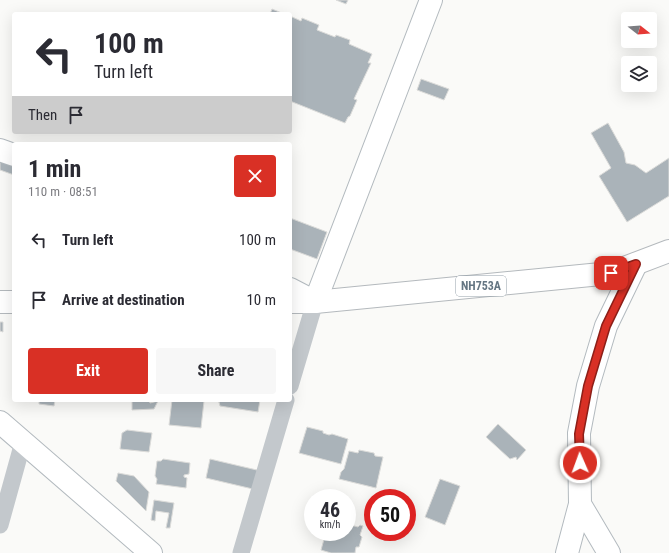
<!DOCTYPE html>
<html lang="en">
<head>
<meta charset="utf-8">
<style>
	body { margin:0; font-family:"Roboto Condensed",sans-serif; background:#f7f7f7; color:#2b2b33; height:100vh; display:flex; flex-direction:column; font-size:15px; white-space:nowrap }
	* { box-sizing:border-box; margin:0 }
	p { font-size:13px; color:#7c7c81 }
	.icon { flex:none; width:22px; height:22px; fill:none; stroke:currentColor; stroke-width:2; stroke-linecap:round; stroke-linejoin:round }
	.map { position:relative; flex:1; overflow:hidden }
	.sheet { position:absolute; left:12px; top:142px; width:280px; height:260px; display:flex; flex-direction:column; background:#fff; border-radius:4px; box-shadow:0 4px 16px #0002 }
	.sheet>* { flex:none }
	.top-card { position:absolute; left:12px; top:12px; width:280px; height:122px; border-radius:4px; box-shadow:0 4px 16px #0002; background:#fff; color:#2b2b33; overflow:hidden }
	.needle { width:26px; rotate:107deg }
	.buttons { position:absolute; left:621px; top:12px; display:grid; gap:8px }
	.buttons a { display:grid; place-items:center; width:36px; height:36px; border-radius:4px; background:#fff; box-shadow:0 4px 16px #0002; font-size:20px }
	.speed { position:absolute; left:304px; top:489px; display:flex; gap:8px; font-size:20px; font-weight:700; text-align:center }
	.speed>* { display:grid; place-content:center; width:52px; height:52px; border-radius:50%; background:#fff; box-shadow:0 4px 16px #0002; line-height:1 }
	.speed small { font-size:10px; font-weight:400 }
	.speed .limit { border:6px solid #d22; background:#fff; color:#111 }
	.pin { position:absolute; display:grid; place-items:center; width:34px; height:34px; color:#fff; margin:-17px; border-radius:8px; box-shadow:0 2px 6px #0006 }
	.me { position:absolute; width:44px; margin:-22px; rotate:358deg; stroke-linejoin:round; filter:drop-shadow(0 0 3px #0008) }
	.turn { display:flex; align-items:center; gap:14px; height:84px; padding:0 16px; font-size:18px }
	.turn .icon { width:52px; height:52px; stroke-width:2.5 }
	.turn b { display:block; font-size:28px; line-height:34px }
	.then { display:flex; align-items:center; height:38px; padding:0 16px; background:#0003; gap:8px; font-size:15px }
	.round { display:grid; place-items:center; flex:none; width:42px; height:42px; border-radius:4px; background:#f7f7f7 }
	.head { display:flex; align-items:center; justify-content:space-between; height:68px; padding:0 16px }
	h1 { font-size:24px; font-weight:700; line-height:30px }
	.action { display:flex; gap:8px; margin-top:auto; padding:8px 16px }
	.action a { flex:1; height:46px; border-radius:4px; background:#d93025; color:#fff; font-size:16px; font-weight:700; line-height:46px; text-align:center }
	.action a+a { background:#f7f7f7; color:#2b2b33 }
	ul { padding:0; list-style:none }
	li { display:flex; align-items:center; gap:12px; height:60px; padding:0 16px }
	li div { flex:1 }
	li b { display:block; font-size:15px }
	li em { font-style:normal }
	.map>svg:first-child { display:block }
	.building { fill:#aab3b9; stroke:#dcdcda }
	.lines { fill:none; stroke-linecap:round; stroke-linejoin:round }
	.secondary-casing { stroke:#b3babf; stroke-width:24 }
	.highway-casing { stroke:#b4b9bd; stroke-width:24 }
	.street { stroke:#c3c8cc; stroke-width:17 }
	.secondary { stroke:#fff; stroke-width:22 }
	.highway { stroke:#fff; stroke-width:22 }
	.route-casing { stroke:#8d1f18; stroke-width:10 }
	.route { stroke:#d93025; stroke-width:7 }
	.labels { text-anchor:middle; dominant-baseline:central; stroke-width:4; stroke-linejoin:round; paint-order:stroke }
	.shield { fill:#fff; stroke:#939fa8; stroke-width:1 }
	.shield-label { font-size:12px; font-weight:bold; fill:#657683 }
</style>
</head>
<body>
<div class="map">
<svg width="669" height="553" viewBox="0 0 669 553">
	<rect width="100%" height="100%" fill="#fafaf8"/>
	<path class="building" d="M336,0H348L346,4Z
		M272,9L284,14H270Z
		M290,16L301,21L302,18L319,25L317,30L335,37L336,35L350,40L349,44L372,54L368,63H371L354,99L357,100L350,116L348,117L345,123L290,101Z
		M421,79L449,89L444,100L417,90Z
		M608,123L624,152L626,163L635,165L646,173L669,158V196L627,222L599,176L611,168L591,133Z
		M0,161L14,166V175L0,170Z
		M290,218L327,232L317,259L290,249Z
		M0,322H3V332L0,331Z
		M39,400H55L54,406L39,404Z
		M132,400H149L150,403L158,401L154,409L132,410Z
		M172,400L204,401L201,428L169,425Z
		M213,400H260L258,412L220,406L219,402Z
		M498,424L526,450L517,460L516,457L510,459L486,437Z
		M307,427L323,431V433L329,435L332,434L348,439L341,464L299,453Z
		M127,430L152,433L149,452L120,449L122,433Z
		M359,450L374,453L375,456L383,457L376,488L339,479L341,472L344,469L349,451L358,453Z
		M163,459L190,463L189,474L184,475V477L187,478L186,488L156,484L157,479L155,476L157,461H161Z
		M210,459L261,471L257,490L206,478Z
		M118,473L134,476L149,492L146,511L116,481Z
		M440,479L460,486L445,525L425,517Z
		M154,500L174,503L170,528H166L169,513L156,511L155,521L151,520Z
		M347,524L358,527L360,525L363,526L360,535L362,537L359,547H356L355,553H331L321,550L326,532H347Z"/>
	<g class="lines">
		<defs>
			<path id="secondary" d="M0,150L14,155
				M290,289L315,302L431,0
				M0,422L151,553
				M580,504L609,553
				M567,553L580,504L579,433L588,386L606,326L636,264"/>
			<path id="highway" d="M0,302H14
				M290,302H315L611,273L669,251"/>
		</defs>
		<use href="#secondary" class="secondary-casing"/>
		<use href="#highway" class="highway-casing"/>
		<path class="street" d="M290,386L315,302
			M0,525L23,442
			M241,553L286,400"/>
		<use href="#secondary" class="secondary"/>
		<use href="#highway" class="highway"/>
	</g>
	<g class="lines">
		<defs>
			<path id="route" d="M580,463L579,434L588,386L606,326L636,264L611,273"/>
		</defs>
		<use href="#route" class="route-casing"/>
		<use href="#route" class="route"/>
	</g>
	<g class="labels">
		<rect class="shield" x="456" y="276" width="50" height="20" rx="3"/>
		<g class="shield-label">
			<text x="481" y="286">NH753A</text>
		</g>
	</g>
</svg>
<div class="buttons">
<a><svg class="needle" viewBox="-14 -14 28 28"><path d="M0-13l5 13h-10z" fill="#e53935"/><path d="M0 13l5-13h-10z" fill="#7c7c81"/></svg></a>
<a><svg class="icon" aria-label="layers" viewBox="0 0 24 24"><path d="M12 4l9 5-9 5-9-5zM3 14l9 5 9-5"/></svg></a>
</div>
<div class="speed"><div>46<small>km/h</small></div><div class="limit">50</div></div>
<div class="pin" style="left:611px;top:273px;background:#d93025"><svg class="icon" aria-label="arrive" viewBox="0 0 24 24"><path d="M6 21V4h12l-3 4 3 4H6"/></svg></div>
<svg class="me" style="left:580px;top:463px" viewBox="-20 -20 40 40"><circle r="17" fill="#d93025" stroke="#fff" stroke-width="3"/><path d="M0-11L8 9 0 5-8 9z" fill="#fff"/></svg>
<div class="top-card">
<div class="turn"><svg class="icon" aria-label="left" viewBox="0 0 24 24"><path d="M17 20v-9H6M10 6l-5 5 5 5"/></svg><div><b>100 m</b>Turn left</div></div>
<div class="then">Then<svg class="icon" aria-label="arrive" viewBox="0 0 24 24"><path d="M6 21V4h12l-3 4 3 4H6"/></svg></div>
</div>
<section class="sheet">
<div class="head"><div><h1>1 min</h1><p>110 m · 08:51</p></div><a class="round" style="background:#d93025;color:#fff"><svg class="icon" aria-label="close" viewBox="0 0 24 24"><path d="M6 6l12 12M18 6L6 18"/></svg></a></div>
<ul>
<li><svg class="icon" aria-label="left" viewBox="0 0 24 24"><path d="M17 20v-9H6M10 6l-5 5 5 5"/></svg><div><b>Turn left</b></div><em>100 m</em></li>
<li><svg class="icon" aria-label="arrive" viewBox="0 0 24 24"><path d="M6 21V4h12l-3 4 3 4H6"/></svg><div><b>Arrive at destination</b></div><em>10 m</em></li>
</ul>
<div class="action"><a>Exit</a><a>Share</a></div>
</section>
</div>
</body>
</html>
